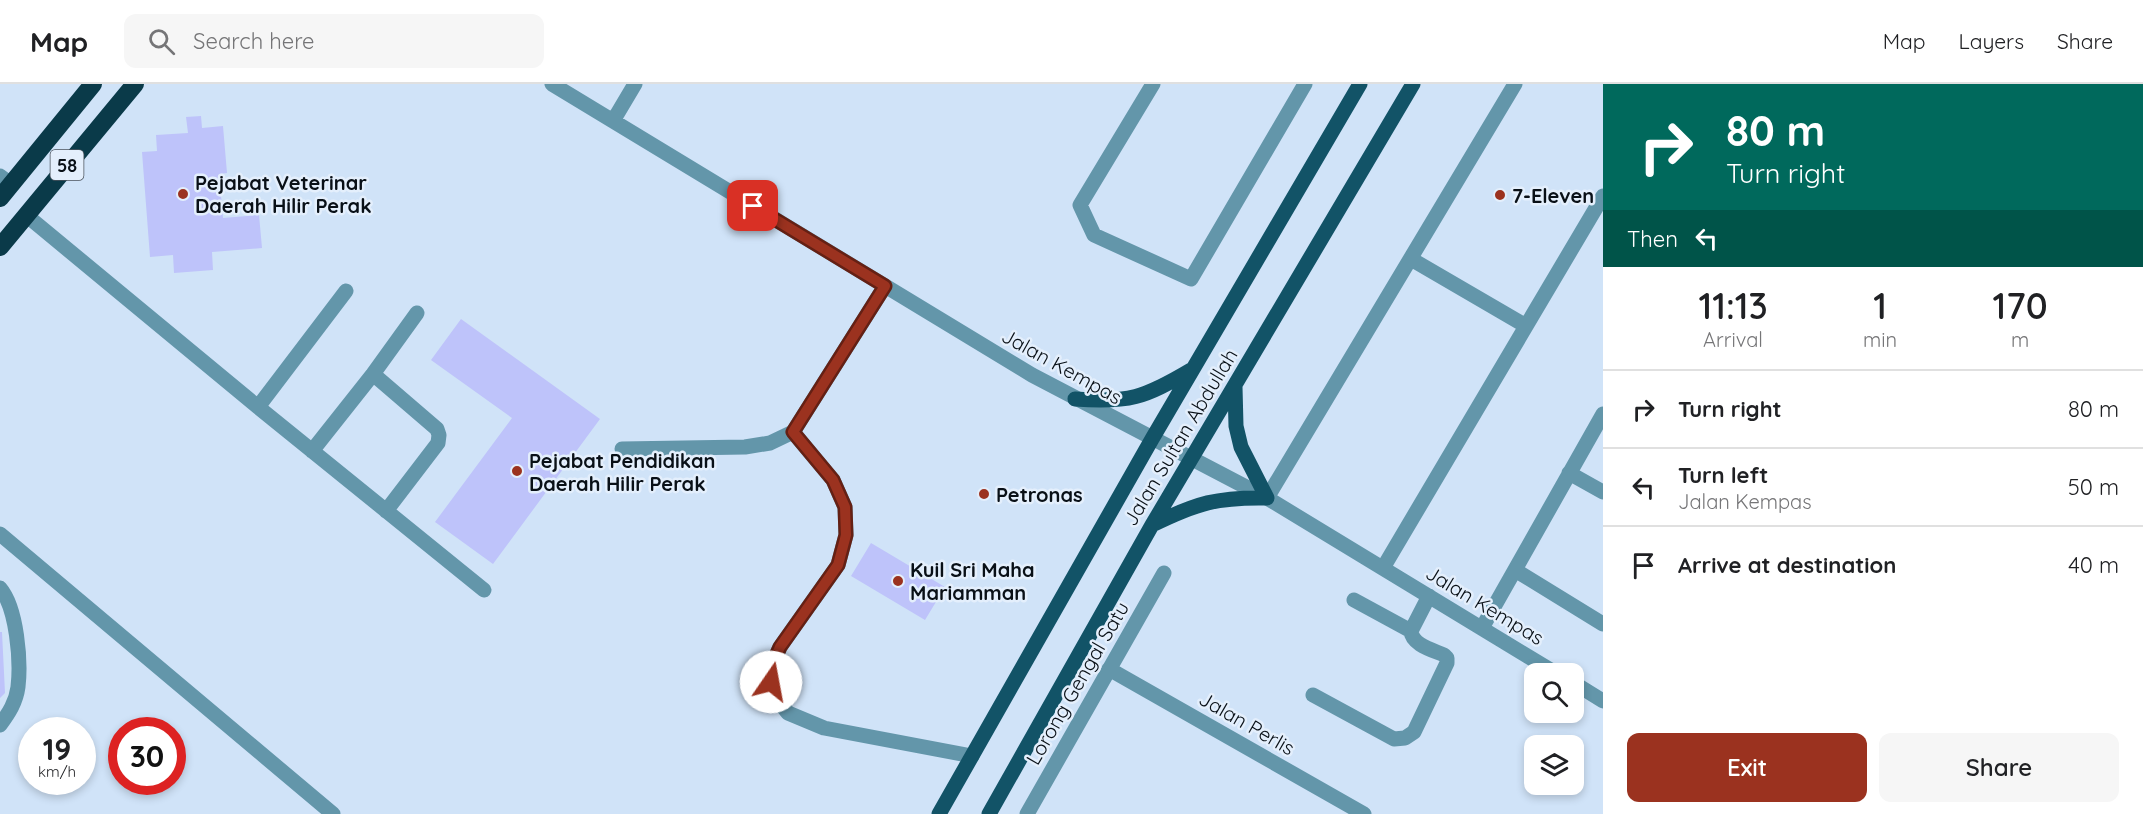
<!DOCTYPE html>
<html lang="en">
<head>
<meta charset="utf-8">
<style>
	body { margin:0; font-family:Quicksand,sans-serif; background:#f6f6f6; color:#202124; height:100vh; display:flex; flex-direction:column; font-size:22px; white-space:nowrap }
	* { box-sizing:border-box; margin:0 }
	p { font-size:20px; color:#757577 }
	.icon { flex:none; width:33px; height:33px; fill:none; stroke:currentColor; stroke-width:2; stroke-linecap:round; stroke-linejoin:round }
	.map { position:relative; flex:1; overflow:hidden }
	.sheet { display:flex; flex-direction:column; background:#fff; width:540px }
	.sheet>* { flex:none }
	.top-card { background:#00695c; color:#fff; overflow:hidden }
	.fabs { position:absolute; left:1524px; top:579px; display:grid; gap:12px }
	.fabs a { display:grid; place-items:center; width:60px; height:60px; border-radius:12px; background:#fff; box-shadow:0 3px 9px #0003; font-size:30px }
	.speed { position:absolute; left:18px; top:633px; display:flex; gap:12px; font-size:30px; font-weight:700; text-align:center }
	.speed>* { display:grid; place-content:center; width:78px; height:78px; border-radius:50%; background:#fff; box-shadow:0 3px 9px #0003; line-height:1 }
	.speed small { font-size:15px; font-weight:400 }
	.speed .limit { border:9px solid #d22; background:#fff; color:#111 }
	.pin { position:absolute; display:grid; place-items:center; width:51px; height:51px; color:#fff; margin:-26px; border-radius:12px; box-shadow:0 3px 9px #0006 }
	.me { position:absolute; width:66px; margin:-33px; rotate:12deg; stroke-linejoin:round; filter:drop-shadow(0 0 4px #0008) }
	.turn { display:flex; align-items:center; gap:21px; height:126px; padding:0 24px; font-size:27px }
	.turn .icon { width:78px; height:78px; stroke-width:2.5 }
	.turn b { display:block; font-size:42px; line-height:51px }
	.then { display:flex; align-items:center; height:57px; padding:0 24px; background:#0003; gap:12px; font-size:22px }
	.eta { display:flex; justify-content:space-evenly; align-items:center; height:102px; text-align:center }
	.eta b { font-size:36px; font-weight:600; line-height:42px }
	.primary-button { display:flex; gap:12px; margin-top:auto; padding:12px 24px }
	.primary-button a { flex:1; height:69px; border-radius:12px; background:#9b321f; color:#fff; font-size:24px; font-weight:600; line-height:69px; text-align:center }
	.primary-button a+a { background:#f6f6f6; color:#202124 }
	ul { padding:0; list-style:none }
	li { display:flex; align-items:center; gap:18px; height:78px; padding:0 24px; border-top:2px solid #e0e0e0 }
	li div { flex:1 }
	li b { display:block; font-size:22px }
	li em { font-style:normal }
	header { display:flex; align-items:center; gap:36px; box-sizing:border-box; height:84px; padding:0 30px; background:#fff; border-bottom:2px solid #e0e0e0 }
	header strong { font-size:28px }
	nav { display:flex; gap:33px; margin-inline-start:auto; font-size:21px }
	.search { width:420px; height:54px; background:#f6f6f6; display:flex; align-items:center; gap:15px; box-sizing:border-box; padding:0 21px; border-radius:12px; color:#757577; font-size:22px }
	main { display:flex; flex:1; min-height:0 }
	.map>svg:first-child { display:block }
	.building { fill:#bec3fa }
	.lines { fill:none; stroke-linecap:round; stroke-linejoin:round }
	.minor { stroke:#6396aa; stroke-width:15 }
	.major { stroke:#125367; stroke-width:15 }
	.highway { stroke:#0a3a49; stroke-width:18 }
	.route-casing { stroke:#652014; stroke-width:15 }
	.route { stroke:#9b321f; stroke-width:10 }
	.poi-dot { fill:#9b321f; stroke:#e4effc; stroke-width:2 }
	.labels { text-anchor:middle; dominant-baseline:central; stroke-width:5; stroke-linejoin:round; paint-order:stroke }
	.shield { fill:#e4effc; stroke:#4b535c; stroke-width:1.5 }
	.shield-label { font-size:18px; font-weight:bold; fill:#091017 }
	.poi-label { font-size:20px; font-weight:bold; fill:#091017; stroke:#e4effc; text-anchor:start }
	.street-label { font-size:20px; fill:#091017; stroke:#e4effc }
</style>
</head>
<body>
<header>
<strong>Map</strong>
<div class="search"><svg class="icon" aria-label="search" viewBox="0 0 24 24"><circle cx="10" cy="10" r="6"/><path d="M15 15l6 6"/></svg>Search here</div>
<nav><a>Map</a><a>Layers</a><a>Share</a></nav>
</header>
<main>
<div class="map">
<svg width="1603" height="730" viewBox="0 0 1603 730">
	<rect width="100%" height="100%" fill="#d0e3f8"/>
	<path class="building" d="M201,32L202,44L223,42L227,89L219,90L223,134L259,131L262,164L212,168L213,186L174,189L173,171L150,173L142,68L157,67L156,51L188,49L186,33Z
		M461,235L600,335L493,480L435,438L512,334L431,276Z
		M871,459L945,503L925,536L851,492Z
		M0,548H2L5,609L0,614Z"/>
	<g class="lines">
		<path class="minor" d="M552,0L1032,291L1267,414L1557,590
			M1153,0L1080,121L1094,151L1191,195L1305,0
			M613,37L635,0
			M0,92L11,100
			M26,131L258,323L484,506
			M1411,175L1526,242
			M373,290L437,345L439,351L438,359L386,427
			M258,323L346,207
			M793,348L833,396L845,423L846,451L838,481L780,563L770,586L773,610L788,629L824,644L972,672
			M622,365L745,363L770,359L793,348L885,202
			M312,367L373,290L417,229
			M1569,389L1603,408
			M1267,414L1515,0
			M0,450L333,730
			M1383,484L1603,112
			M1515,486L1603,540
			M0,504C17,524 21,577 18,603C16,618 9,629 0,641
			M1354,516L1411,547
			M1482,544L1603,330
			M1109,585L1364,730
			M1574,599L1603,617
			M1313,611L1394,655L1405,654L1414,648L1447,579V574L1444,571C1433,566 1412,561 1411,547L1429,512
			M1027,730L1164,489"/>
		<path class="major" d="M1075,315C1129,319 1144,314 1191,286
			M1152,441C1197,419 1217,413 1267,414L1241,363L1236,342L1235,303
			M939,730L1152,355L1360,0
			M989,730L1152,441L1413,0"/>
		<path class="highway" d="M0,114L93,0
			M0,163L135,0"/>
	</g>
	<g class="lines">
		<defs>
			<path id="route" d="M753,122L885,202L793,348L833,396L845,423L846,451L838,481L780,563L770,586L771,598"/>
		</defs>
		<use href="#route" class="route-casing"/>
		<use href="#route" class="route"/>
	</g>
	<g class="poi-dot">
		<circle cx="183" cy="110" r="6"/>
		<circle cx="1500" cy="111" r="6"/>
		<circle cx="517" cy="387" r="6"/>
		<circle cx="984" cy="410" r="6"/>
		<circle cx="898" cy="497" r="6"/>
	</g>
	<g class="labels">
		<rect class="shield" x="50.5" y="66" width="33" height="30" rx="4.5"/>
		<g class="shield-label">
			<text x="67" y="81">58</text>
		</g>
		<g class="poi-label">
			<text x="195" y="98">Pejabat Veterinar<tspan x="195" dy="23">Daerah Hilir Perak</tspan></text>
			<text x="1512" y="111">7-Eleven</text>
			<text x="529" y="376">Pejabat Pendidikan<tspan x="529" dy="23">Daerah Hilir Perak</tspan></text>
			<text x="996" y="410">Petronas</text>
			<text x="910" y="485">Kuil Sri Maha<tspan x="910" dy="23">Mariamman</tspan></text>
		</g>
		<g class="street-label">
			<text transform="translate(1062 282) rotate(29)">Jalan Kempas</text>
			<text transform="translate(1180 353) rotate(-59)">Jalan Sultan Abdullah</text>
			<text transform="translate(1485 521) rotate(31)">Jalan Kempas</text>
			<text transform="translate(1077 599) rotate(-60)">Lorong Gengal Satu</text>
			<text transform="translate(1247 639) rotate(30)">Jalan Perlis</text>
		</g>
	</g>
</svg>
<div class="fabs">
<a><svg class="icon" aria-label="search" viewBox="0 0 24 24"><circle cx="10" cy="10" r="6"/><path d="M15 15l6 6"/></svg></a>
<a><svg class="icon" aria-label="layers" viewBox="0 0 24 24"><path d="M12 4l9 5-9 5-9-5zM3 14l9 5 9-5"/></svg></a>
</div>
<div class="speed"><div>19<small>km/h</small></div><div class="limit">30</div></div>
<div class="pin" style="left:753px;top:122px;background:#d93025"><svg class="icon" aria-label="arrive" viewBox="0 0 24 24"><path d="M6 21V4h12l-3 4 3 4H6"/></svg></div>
<svg class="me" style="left:771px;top:598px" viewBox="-20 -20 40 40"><circle r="19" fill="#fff"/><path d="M0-13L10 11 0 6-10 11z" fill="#9b321f"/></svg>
</div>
<section class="sheet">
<div class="top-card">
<div class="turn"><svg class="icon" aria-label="right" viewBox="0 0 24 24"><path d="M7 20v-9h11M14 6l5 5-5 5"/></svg><div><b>80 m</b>Turn right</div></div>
<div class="then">Then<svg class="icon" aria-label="left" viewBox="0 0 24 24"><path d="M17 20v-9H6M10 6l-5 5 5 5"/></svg></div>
</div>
<div class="eta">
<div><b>11:13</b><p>Arrival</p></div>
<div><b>1</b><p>min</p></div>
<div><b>170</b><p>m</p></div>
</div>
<ul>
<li><svg class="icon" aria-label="right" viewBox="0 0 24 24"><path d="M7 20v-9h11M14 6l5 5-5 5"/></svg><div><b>Turn right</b></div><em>80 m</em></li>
<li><svg class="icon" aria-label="left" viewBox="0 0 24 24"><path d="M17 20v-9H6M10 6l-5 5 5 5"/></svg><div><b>Turn left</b><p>Jalan Kempas</p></div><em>50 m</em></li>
<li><svg class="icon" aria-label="arrive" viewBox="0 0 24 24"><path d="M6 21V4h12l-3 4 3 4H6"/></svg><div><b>Arrive at destination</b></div><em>40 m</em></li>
</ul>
<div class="primary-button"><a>Exit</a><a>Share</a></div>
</section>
</main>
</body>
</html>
